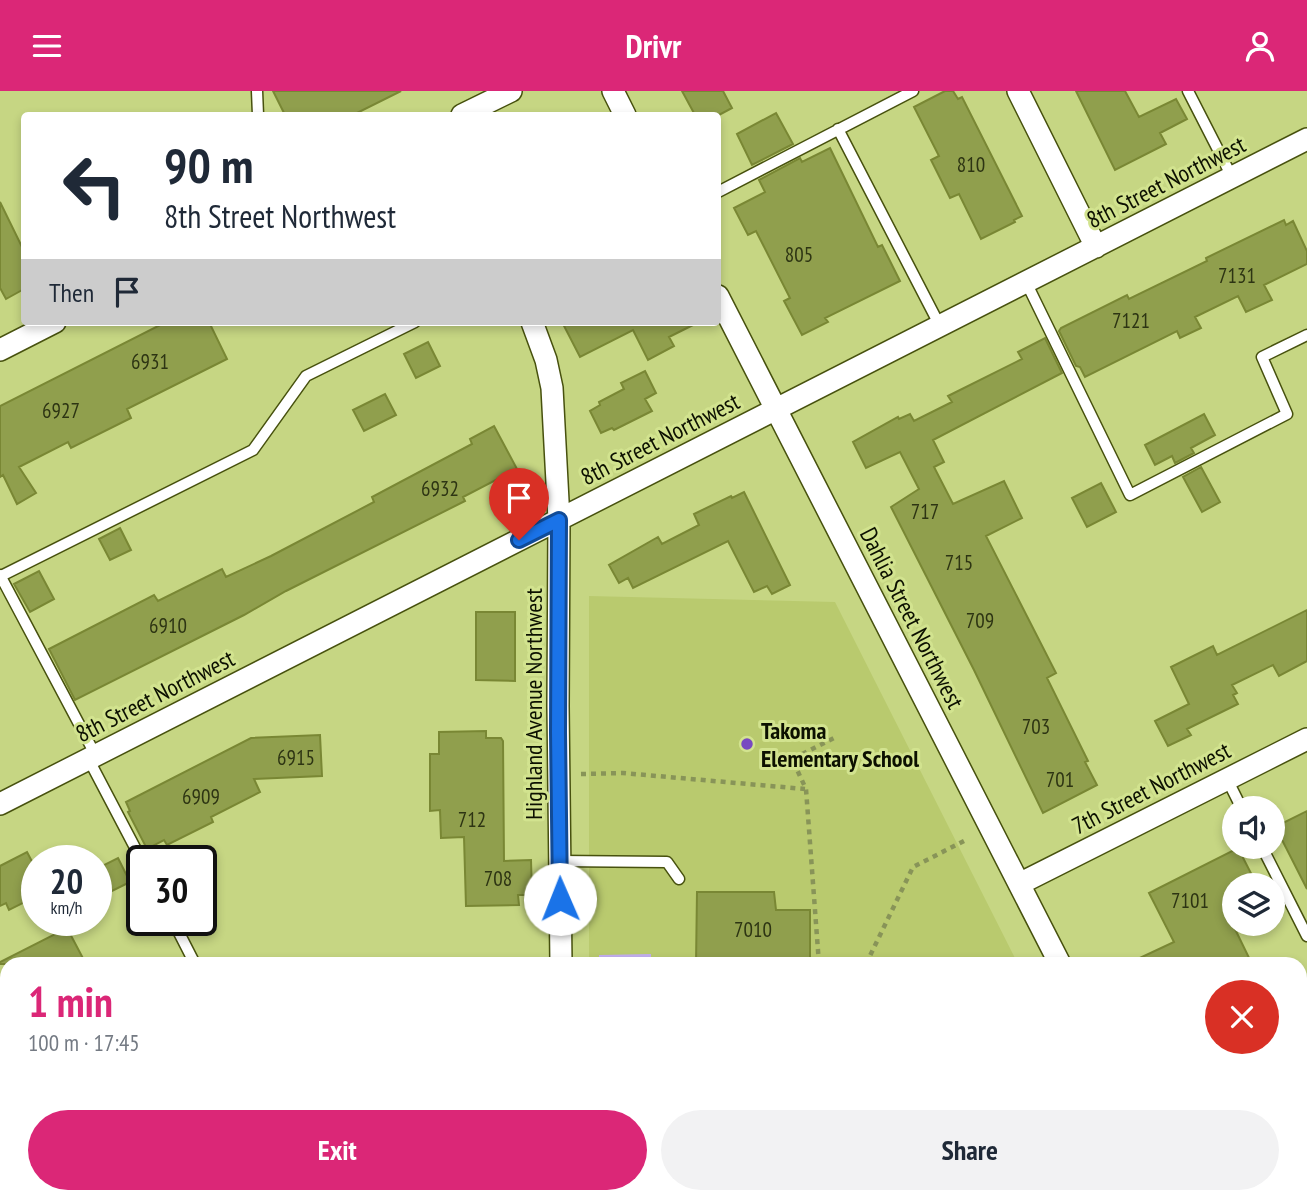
<!DOCTYPE html>
<html lang="en">
<head>
<meta charset="utf-8">
<style>
	body { margin:0; font-family:"PT Sans Narrow",sans-serif; background:#f2f2f3; color:#1f2937; height:100vh; display:flex; flex-direction:column; font-size:26px; white-space:nowrap }
	* { box-sizing:border-box; margin:0 }
	p { font-size:23px; color:#747a83 }
	.icon { flex:none; width:38px; height:38px; fill:none; stroke:currentColor; stroke-width:2; stroke-linecap:round; stroke-linejoin:round }
	.map { position:relative; flex:1; overflow:hidden }
	.side { position:absolute; left:0px; top:866px; width:1307px; height:247px; display:flex; flex-direction:column; background:#fff; border-radius:21px 21px 0 0; box-shadow:0 4px 10px #0003 }
	.side>* { flex:none }
	.hud { position:absolute; left:21px; top:21px; width:700px; height:214px; border-radius:7px; box-shadow:0 4px 10px #0003; background:#fff; color:#1f2937; overflow:hidden }
	.fabs { position:absolute; left:1222px; top:705px; display:grid; gap:14px }
	.fabs a { display:grid; place-items:center; width:63px; height:63px; border-radius:50%; background:#fff; box-shadow:0 4px 10px #0003; font-size:35px }
	.speed { position:absolute; left:21px; top:754px; display:flex; gap:14px; font-size:35px; font-weight:700; text-align:center }
	.speed>* { display:grid; place-content:center; width:91px; height:91px; border-radius:50%; background:#fff; box-shadow:0 4px 10px #0003; line-height:1 }
	.speed small { font-size:18px; font-weight:400 }
	.speed .limit { border:4px solid #111; border-radius:10px; background:#fff; color:#111 }
	.pin { position:absolute; display:grid; place-items:center; width:60px; height:60px; color:#fff; margin:-72px -30px; border-radius:50% 50% 50% 0; rotate:-45deg; box-shadow:0 0 7px #0007 }
	.pin .icon { rotate:45deg }
	.me { position:absolute; width:77px; margin:-38px; rotate:359deg; stroke-linejoin:round; filter:drop-shadow(0 0 5px #0008) }
	.turn { display:flex; align-items:center; gap:24px; height:147px; padding:0 28px; font-size:32px }
	.turn .icon { width:91px; height:91px; stroke-width:2.5 }
	.turn b { display:block; font-size:49px; line-height:60px }
	.then { display:flex; align-items:center; height:66px; padding:0 28px; background:#0003; gap:14px; font-size:26px }
	.round { display:grid; place-items:center; flex:none; width:74px; height:74px; border-radius:37px; background:#f2f2f3 }
	.summary { display:flex; align-items:center; justify-content:space-between; height:119px; padding:0 28px }
	h1 { font-size:42px; font-weight:600; line-height:52px; color:#db2777 }
	.action { display:flex; gap:14px; margin-top:auto; padding:14px 28px }
	.action a { flex:1; height:80px; border-radius:42px; background:#db2777; color:#fff; font-size:28px; font-weight:600; line-height:80px; text-align:center }
	.action a+a { background:#f2f2f3; color:#1f2937 }
	header { display:flex; justify-content:space-between; align-items:center; height:91px; padding:0 28px; background:#db2777; color:#fff; font-size:32px; font-weight:600 }
	.map>svg:first-child { display:block }
	.built { fill:#b9ca6e }
	.green { fill:#c2afef }
	.building { fill:#909f4d; stroke:#798734; stroke-width:2 }
	.lines { fill:none; stroke-linecap:round; stroke-linejoin:round }
	.lane-casing { stroke:#47510e; stroke-width:13 }
	.street-casing { stroke:#47510e; stroke-width:24 }
	.secondary-casing { stroke:#47510e; stroke-width:32 }
	.path { stroke:#889458; stroke-width:4.5; stroke-dasharray:5 5; stroke-linecap:butt }
	.lane { stroke:#fff; stroke-width:10 }
	.street { stroke:#fff; stroke-width:21 }
	.secondary { stroke:#f4dce5; stroke-width:30 }
	.route-casing { stroke:#114b97; stroke-width:18 }
	.route { stroke:#1a73e8; stroke-width:12 }
	.poi-dot { fill:#7849c1; stroke:#d2e38f; stroke-width:2.5 }
	.labels { text-anchor:middle; dominant-baseline:central; stroke-width:6; stroke-linejoin:round; paint-order:stroke }
	.number-label { font-size:21px; fill:#2d3413 }
	.street-label { font-size:24px; fill:#0c1000; stroke:#d2e38f }
	.poi-label { font-size:24px; font-weight:bold; fill:#0c1000; stroke:#d2e38f; text-anchor:start }
</style>
</head>
<body>
<header><svg class="icon" aria-label="menu" viewBox="0 0 24 24"><path d="M4 6h16M4 12h16M4 18h16"/></svg>Drivr<svg class="icon" aria-label="person" viewBox="0 0 24 24"><circle cx="12" cy="8" r="4"/><path d="M4 21q1-7 8-7t8 7"/></svg></header>
<div class="map">
<svg width="1307" height="1112" viewBox="0 0 1307 1112">
	<rect width="100%" height="100%" fill="#c6d683"/>
	<path class="built" d="M589,505L835,511L1018,873H589Z
		M593,1106H1136L1139,1112H593Z"/>
	<path class="green" d="M651,863V873H599V864Z
		M603,1106H654V1112H603Z
		M939,1106H1093L1099,1112H939Z"/>
	<path class="building" d="M273,0H401L353,24H285Z
		M682,0H723L732,17L719,24H695Z
		M945,0H953L958,8L962,6L1022,125L1014,129L1015,131L981,148L959,103L950,107L931,69L939,65L914,16Z
		M1076,0H1125L1139,26L1176,8L1187,28L1160,42L1166,53L1115,79Z
		M776,22L793,53L752,74L737,43Z
		M830,57L878,156L882,154L900,190L825,227L828,231L802,244L784,210L790,207L756,140L748,144L734,117L765,101L759,89L800,67L802,71Z
		M0,111L24,160V198L6,208L0,197Z
		M1284,129L1286,134L1293,130L1307,160V173L1264,194L1272,209L1246,221L1238,205L1195,226L1201,237L1180,247L1177,240L1085,286L1080,276L1076,275L1059,240L1061,237L1127,204L1129,208L1207,170L1206,167Z
		M166,231H209L227,268L127,318L131,327L71,357L68,351L19,376L36,402L17,413L3,384L0,386V315Z
		M562,231H699L669,246L674,255L648,269L633,239L580,266Z
		M1045,247L1062,282L933,349L944,371L934,376L953,413L1004,390L1022,427L986,445L1056,582L1047,587L1088,670L1085,671L1097,694L1043,722L974,579L891,416L919,398L900,361L866,377L853,351L898,326L899,328L910,323L914,330L952,311L948,305L1022,268L1018,261Z
		M428,251L440,275L416,287L404,263Z
		M645,280L656,302L645,308L652,320L614,339L612,337L601,342L590,320L600,314L599,311L624,298L621,292Z
		M385,303L396,324L364,340L353,319Z
		M1204,323L1215,344L1191,357L1194,362L1175,372L1172,365L1155,374L1145,354Z
		M494,335L517,378L463,406L465,410L286,500L244,524L75,609L49,558L154,504L158,510L222,478L226,486L271,465L374,411L372,406L472,353L470,348Z
		M1201,376L1220,411L1202,421L1183,386Z
		M1101,392L1116,421L1087,436L1072,407Z
		M744,401L790,494L772,503L767,495L754,501L728,450L633,497L628,487L619,492L609,474L658,446L662,453L699,434L694,423L731,405L732,407Z
		M120,437L131,459L110,469L99,448Z
		M39,480L54,508L30,521L14,493Z
		M1307,519V570L1279,585L1273,574L1232,594L1237,602L1233,604L1238,613L1187,638L1191,644L1168,655L1155,630L1189,613L1171,576L1213,555L1217,564Z
		M476,521H515V590L476,589Z
		M486,640V647H501L503,650L504,770L531,769L532,804H518L519,814L466,815L464,746L441,747L440,719L430,720V663H439V641Z
		M320,644L322,685L254,688L260,701L211,726L213,731L167,754L164,749L147,758L128,721L130,720L126,711L251,647Z
		M1307,720V798L1280,745L1282,743L1277,735Z
		M1238,757L1257,794H1234V833L1238,836L1235,838L1252,873H1127L1174,851L1149,802Z
		M27,761L37,780V805L9,819L6,812L0,815V775Z
		M118,767L130,791L96,808V778Z
		M697,801H774L776,819H810V873H696Z
		M67,837L86,873H0V871Z"/>
	<g class="lines">
		<defs>
			<path id="lane" d="M257,0L258,24
				M1188,0L1232,86
				M838,38L940,235
				M718,101L913,0
				M1026,191L1130,404L1287,323L1262,266L1307,244
				M0,484L96,665
				M1,485L253,359L306,285L415,231
				M89,669L142,770
				M1227,688L1242,718
				M1262,756L1307,845
				M559,770L667,771L679,788
				M173,830L195,873"/>
			<path id="street" d="M613,0L625,24
				M1018,0L1096,156
				M462,24L511,0
				M718,205L1060,873
				M532,231L546,269L552,297L559,429L558,615L561,873
				M0,259L55,231
				M0,713L1307,48
				M1019,793L1307,648
				M565,1106V1112
				M1178,1106L1181,1112"/>
			<path id="secondary" d="M0,976L7,990
				M66,1106L69,1112"/>
		</defs>
		<use href="#lane" class="lane-casing"/>
		<use href="#street" class="street-casing"/>
		<use href="#secondary" class="secondary-casing"/>
		<path class="path" d="M581,683L623,682L805,698
			M819,873L806,698L792,668L836,646
			M866,873L913,776L966,749
			M825,1106V1112"/>
		<use href="#lane" class="lane"/>
		<use href="#street" class="street"/>
		<use href="#secondary" class="secondary"/>
	</g>
	<g class="lines">
		<defs>
			<path id="route" d="M519,449L559,429L558,641L560,808"/>
		</defs>
		<use href="#route" class="route-casing"/>
		<use href="#route" class="route"/>
	</g>
	<circle class="poi-dot" cx="747" cy="653" r="7"/>
	<g class="labels">
		<g class="number-label">
			<text x="971" y="73">810</text>
			<text x="799" y="163">805</text>
			<text x="1237" y="184">7131</text>
			<text x="1131" y="229">7121</text>
			<text x="150" y="270">6931</text>
			<text x="61" y="319">6927</text>
			<text x="440" y="397">6932</text>
			<text x="925" y="420">717</text>
			<text x="959" y="471">715</text>
			<text x="980" y="529">709</text>
			<text x="168" y="534">6910</text>
			<text x="1036" y="635">703</text>
			<text x="296" y="666">6915</text>
			<text x="1060" y="688">701</text>
			<text x="201" y="705">6909</text>
			<text x="472" y="728">712</text>
			<text x="498" y="787">708</text>
			<text x="1190" y="809">7101</text>
			<text x="753" y="838">7010</text>
		</g>
		<g class="street-label">
			<text transform="translate(1166 91) rotate(-27)">8th Street Northwest</text>
			<text transform="translate(660 348) rotate(-27)">8th Street Northwest</text>
			<text transform="translate(912 527) rotate(63)">Dahlia Street Northwest</text>
			<text transform="translate(155 605) rotate(-27)">8th Street Northwest</text>
			<text transform="translate(533 613) rotate(-90)">Highland Avenue Northwest</text>
			<text transform="translate(1151 697) rotate(-27)">7th Street Northwest</text>
		</g>
		<g class="poi-label">
			<text x="761" y="639">Takoma<tspan x="761" dy="28">Elementary School</tspan></text>
		</g>
	</g>
</svg>
<div class="fabs">
<a><svg class="icon" aria-label="sound" viewBox="0 0 24 24"><path d="M4 9h4l5-4v14l-5-4H4zM17 9q2 3 0 6"/></svg></a>
<a><svg class="icon" aria-label="layers" viewBox="0 0 24 24"><path d="M12 4l9 5-9 5-9-5zM3 14l9 5 9-5"/></svg></a>
</div>
<div class="speed"><div>20<small>km/h</small></div><div class="limit">30</div></div>
<div class="pin" style="left:519px;top:449px;background:#d93025"><svg class="icon" aria-label="arrive" viewBox="0 0 24 24"><path d="M6 21V4h12l-3 4 3 4H6"/></svg></div>
<svg class="me" style="left:560px;top:808px" viewBox="-20 -20 40 40"><circle r="19" fill="#fff"/><path d="M0-13L10 11 0 6-10 11z" fill="#1a73e8"/></svg>
<div class="hud">
<div class="turn"><svg class="icon" aria-label="left" viewBox="0 0 24 24"><path d="M17 20v-9H6M10 6l-5 5 5 5"/></svg><div><b>90 m</b>8th Street Northwest</div></div>
<div class="then">Then<svg class="icon" aria-label="arrive" viewBox="0 0 24 24"><path d="M6 21V4h12l-3 4 3 4H6"/></svg></div>
</div>
<section class="side">
<div class="summary"><div><h1>1 min</h1><p>100 m · 17:45</p></div><a class="round" style="background:#d93025;color:#fff"><svg class="icon" aria-label="close" viewBox="0 0 24 24"><path d="M6 6l12 12M18 6L6 18"/></svg></a></div>
<div class="action"><a>Exit</a><a>Share</a></div>
</section>
</div>
</body>
</html>
